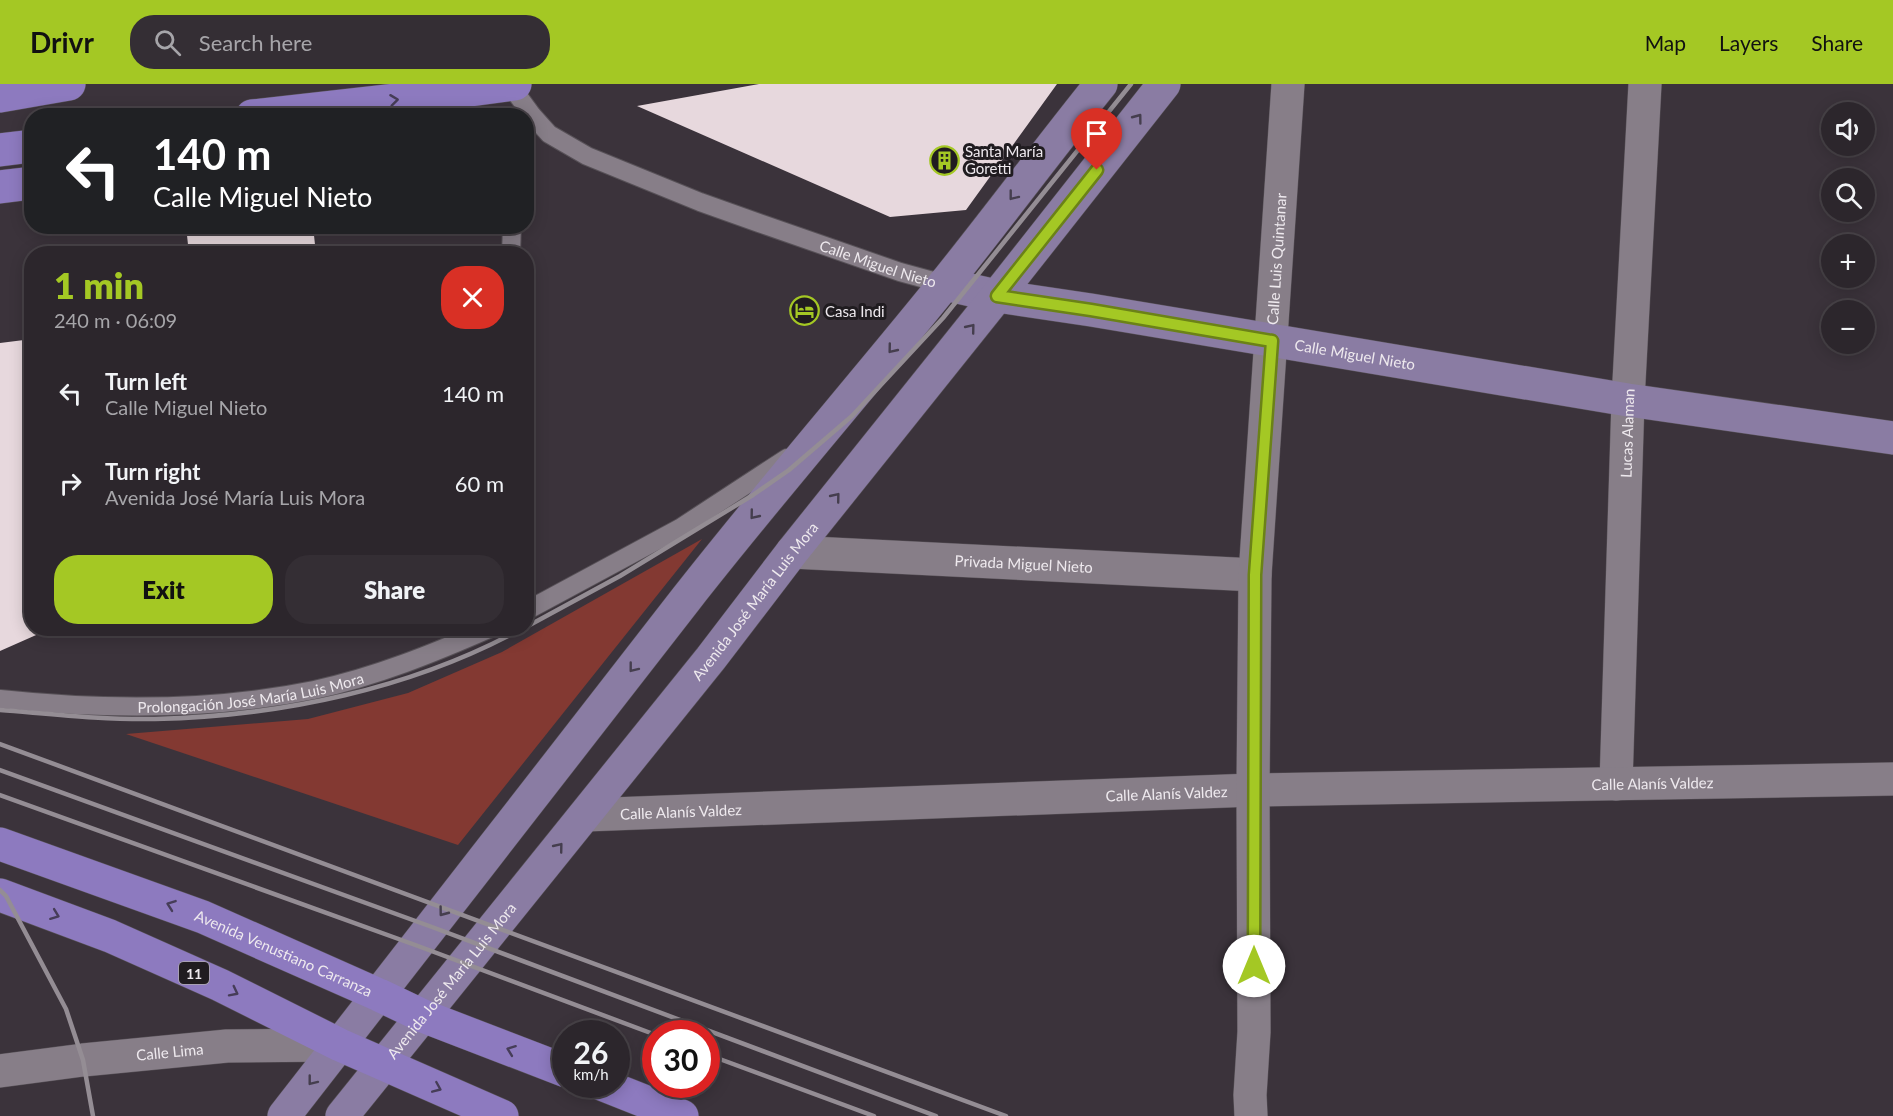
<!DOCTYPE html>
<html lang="en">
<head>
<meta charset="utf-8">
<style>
	body { margin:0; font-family:Lato,sans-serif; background:#342e34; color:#f1f3f6; height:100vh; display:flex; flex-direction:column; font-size:22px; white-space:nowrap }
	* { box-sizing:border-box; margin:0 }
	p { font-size:20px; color:#a6a5a9 }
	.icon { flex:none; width:33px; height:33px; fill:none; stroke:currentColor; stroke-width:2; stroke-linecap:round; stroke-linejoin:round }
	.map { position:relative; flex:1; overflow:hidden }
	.drawer { position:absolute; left:24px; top:162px; width:510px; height:390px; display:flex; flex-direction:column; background:#2c262c; border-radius:24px; box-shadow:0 3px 15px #0003,0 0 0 2px #484348 }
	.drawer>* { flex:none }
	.hud { position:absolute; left:24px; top:24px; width:510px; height:126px; border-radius:24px; box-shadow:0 3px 15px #0003,0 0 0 2px #484348; background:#202124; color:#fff; overflow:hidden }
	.tools { position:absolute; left:1821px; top:18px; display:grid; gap:12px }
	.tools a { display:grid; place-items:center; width:54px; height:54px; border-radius:50%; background:#2c262c; box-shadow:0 3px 15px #0003,0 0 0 2px #484348; font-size:30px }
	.speed { position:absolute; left:552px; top:936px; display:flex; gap:12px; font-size:30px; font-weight:700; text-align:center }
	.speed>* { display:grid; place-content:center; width:78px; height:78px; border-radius:50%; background:#2c262c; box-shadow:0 3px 15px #0003,0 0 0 2px #484348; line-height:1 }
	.speed small { font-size:15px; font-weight:400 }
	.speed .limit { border:9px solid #d22; background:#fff; color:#111 }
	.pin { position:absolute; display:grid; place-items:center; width:51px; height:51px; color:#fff; margin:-62px -26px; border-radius:50% 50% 50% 0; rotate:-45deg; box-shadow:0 0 6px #0007 }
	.pin .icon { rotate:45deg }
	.me { position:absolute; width:66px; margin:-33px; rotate:0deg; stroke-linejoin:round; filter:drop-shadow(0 0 4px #0008) }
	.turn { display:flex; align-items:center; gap:21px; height:126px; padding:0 30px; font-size:27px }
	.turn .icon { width:78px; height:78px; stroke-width:2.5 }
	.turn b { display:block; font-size:42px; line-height:51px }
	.round { display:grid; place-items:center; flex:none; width:63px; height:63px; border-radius:24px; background:#342e34 }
	.head { display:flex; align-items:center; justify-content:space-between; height:102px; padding:0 30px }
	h1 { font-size:36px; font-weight:800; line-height:45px; color:#a4c824 }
	.button { display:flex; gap:12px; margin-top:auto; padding:12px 30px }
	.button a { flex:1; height:69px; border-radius:24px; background:#a4c824; color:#111; font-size:24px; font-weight:800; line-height:69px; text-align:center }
	.button a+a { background:#342e34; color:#f1f3f6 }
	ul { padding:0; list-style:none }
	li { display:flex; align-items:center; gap:18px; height:90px; padding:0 30px }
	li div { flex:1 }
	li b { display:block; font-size:22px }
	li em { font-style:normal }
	header { display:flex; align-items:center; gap:36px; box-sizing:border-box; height:84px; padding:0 30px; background:#a4c824; color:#111 }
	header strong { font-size:28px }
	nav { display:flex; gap:33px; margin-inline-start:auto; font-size:21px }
	.search { width:420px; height:54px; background:#342e34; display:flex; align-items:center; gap:15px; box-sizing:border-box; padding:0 21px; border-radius:24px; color:#a6a5a9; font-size:22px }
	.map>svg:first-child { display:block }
	.green { fill:#833932 }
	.building { fill:#e7d8dd }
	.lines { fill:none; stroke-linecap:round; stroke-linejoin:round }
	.lane-casing { stroke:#575157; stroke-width:20 }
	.street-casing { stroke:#575157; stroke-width:34 }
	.secondary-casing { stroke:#575157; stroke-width:34 }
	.primary-casing { stroke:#575157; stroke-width:34 }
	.lane { stroke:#877e88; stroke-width:18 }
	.street { stroke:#877e88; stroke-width:33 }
	.secondary { stroke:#8a7ca3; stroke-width:33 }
	.primary { stroke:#8d7abf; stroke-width:33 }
	.rail { stroke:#948d94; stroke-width:4.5 }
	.oneway { stroke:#463d58 }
	.oneway2 { stroke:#453e4e }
	.route-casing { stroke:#6b8217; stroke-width:15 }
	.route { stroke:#a4c824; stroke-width:10 }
	.labels { text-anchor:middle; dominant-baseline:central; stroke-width:6; stroke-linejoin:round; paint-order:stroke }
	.shield { fill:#201c20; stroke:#b0acb0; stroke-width:1.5 }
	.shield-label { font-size:14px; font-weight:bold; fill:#eee9ee }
	.poi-label { font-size:15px; fill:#eee9ee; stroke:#201c20; text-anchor:start }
	.street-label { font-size:15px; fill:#eee9ee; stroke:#201c20 }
</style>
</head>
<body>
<header>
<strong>Drivr</strong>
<div class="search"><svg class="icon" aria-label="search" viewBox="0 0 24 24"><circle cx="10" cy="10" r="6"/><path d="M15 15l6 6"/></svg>Search here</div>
<nav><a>Map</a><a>Layers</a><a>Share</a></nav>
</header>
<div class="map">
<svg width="1893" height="1032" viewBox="0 0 1893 1032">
	<rect width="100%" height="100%" fill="#3b333b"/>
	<path class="green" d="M702,455L458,761L126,650L308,635L408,609L502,568Z"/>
	<path class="building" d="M759,0H1057L966,126L890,133L637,22Z
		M186,142H313L316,170H189Z
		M32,255V544H52L0,567V259Z"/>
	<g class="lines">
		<defs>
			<g id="lane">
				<path id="s1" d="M510,1L532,31L549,50L587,72L700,118L759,139L900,188L944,200"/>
				<path d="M511,170L512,142"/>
				<path d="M526,527L680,444L787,374"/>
				<path id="s2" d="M0,615C104,626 211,627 314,606C375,593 434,569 491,544"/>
			</g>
			<g id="street">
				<path id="s3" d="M792,468L1255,491"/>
				<path id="s4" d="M1616,700L1628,316L1645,0"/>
				<path id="s5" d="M585,731L1253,706L1893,695"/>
				<path id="s6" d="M0,987L83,976L227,962L340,961"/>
				<path id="s7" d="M1251,1032L1250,1011L1254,948L1253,706L1255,491L1288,0"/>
			</g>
			<g id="secondary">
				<path id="s8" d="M944,200L997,212L1091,226L1628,316L1893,354"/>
				<path d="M284,1032C419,860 551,687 686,515C769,409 857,308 942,203C996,136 1047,67 1101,0"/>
				<path id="s9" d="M342,1032L711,574L792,468L997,212L1164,0"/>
			</g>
			<g id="primary">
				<path d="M0,12L69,0"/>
				<path d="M252,32L395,16L515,0"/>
				<path d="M0,66L32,62"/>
				<path d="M0,103L32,99"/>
				<path id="s10" d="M0,760L203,833L379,911L423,932L566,987"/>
				<path d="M0,811L110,852L220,901L340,961L502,1032"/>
				<path d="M601,1000L682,1032"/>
			</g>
		</defs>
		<use href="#lane" class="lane-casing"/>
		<use href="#street" class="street-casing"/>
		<use href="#secondary" class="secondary-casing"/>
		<use href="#primary" class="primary-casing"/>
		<use href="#lane" class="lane"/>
		<use href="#street" class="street"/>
		<use href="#secondary" class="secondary"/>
		<use href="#primary" class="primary"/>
		<path class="rail" d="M526,543L620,492L753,411L789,386L852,332L943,234L1131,0
			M0,626C51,630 103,636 155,635C281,632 412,605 523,544
			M0,660L1006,1032
			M0,686L432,843L936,1032
			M0,711L418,862L656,951
			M0,806L6,812L66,925L83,976L93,1032
			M706,970L874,1032"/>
	</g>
	<defs><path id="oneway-chevron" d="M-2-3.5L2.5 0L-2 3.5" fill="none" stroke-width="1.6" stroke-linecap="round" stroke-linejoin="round" transform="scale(1.5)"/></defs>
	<g class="oneway">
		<use href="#oneway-chevron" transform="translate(394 16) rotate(-7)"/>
		<use href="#oneway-chevron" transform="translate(171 821) rotate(-160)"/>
		<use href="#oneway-chevron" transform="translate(55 831) rotate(21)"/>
		<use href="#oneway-chevron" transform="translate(234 908) rotate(27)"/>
		<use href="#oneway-chevron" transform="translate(511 966) rotate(-159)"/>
		<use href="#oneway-chevron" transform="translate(437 1004) rotate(23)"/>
	</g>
	<g class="oneway2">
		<use href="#oneway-chevron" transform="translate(1138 34) rotate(-53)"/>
		<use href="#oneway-chevron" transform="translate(1013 112) rotate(128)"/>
		<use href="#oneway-chevron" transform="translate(971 244) rotate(-51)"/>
		<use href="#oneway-chevron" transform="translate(892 265) rotate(129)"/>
		<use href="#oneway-chevron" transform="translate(836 413) rotate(-51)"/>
		<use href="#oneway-chevron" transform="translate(754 431) rotate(129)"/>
		<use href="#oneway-chevron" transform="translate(633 584) rotate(128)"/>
		<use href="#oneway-chevron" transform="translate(559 763) rotate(-51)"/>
		<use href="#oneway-chevron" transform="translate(443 828) rotate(127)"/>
		<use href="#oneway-chevron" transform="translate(312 997) rotate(128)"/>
	</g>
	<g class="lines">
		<defs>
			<path id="route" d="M1097,86L997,212L1091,226L1272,257L1255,491L1254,882"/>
		</defs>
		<use href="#route" class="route-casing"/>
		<use href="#route" class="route"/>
	</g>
	<defs>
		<symbol id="building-ring" viewBox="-11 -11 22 22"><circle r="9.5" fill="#201c20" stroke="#a4c824" stroke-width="1.5"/><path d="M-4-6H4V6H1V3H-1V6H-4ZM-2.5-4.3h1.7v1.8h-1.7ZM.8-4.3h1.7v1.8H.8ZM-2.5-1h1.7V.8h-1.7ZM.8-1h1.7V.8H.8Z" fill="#a4c824"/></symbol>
		<symbol id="hotel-ring" viewBox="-11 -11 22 22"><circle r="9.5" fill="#201c20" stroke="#a4c824" stroke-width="1.5"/><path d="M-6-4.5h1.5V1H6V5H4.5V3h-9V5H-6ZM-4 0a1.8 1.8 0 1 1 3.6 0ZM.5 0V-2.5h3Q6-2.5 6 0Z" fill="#a4c824"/></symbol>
	</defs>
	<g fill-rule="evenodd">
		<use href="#building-ring" x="928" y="60" width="33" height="33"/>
		<use href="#hotel-ring" x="788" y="210" width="33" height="33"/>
	</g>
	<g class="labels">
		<rect class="shield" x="179" y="878" width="30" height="22" rx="4.5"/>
		<g class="shield-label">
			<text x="194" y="889">11</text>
		</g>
		<g class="poi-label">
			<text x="965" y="67">Santa María<tspan x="965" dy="17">Goretti</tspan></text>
			<text x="825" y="227">Casa Indi</text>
		</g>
		<g class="street-label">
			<text stroke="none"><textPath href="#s7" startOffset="858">Calle Luis Quintanar</textPath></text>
			<text stroke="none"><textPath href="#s1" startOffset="417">Calle Miguel Nieto</textPath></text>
			<text stroke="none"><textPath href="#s8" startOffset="417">Calle Miguel Nieto</textPath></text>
			<text stroke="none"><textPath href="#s4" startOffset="351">Lucas Alaman</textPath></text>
			<text stroke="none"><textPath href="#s3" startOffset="232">Privada Miguel Nieto</textPath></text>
			<text stroke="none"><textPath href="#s9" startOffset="660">Avenida José María Luis Mora</textPath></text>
			<text stroke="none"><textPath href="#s2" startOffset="252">Prolongación José María Luis Mora</textPath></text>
			<text stroke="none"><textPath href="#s5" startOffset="1068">Calle Alanís Valdez</textPath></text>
			<text stroke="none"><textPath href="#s5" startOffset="582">Calle Alanís Valdez</textPath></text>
			<text stroke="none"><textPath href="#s5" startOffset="96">Calle Alanís Valdez</textPath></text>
			<text stroke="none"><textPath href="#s10" startOffset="304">Avenida Venustiano Carranza</textPath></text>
			<text stroke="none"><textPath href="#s9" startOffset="174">Avenida José María Luis Mora</textPath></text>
			<text stroke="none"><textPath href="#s6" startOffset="171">Calle Lima</textPath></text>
		</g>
	</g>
</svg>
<div class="tools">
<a><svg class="icon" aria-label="sound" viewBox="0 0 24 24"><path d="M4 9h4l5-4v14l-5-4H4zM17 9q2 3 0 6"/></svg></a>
<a><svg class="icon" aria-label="search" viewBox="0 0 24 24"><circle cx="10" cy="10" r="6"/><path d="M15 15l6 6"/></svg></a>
<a>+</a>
<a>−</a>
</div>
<div class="speed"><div>26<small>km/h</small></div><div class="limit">30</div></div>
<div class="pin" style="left:1097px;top:86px;background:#d93025"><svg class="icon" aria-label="arrive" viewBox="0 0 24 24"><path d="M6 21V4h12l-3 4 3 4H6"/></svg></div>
<svg class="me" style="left:1254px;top:882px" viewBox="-20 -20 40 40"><circle r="19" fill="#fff"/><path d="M0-13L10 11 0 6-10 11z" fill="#a4c824"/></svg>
<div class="hud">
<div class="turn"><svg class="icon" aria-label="left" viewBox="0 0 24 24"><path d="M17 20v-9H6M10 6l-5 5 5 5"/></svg><div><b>140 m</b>Calle Miguel Nieto</div></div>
</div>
<section class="drawer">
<div class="head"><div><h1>1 min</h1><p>240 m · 06:09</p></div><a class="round" style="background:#d93025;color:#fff"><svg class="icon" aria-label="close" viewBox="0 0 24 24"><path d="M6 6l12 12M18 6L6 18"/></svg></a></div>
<ul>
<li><svg class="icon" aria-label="left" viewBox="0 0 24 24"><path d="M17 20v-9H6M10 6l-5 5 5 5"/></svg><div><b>Turn left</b><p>Calle Miguel Nieto</p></div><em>140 m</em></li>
<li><svg class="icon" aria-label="right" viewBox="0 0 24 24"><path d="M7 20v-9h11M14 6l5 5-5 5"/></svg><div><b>Turn right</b><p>Avenida José María Luis Mora</p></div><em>60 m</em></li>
</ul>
<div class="button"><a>Exit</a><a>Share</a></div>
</section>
</div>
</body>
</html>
